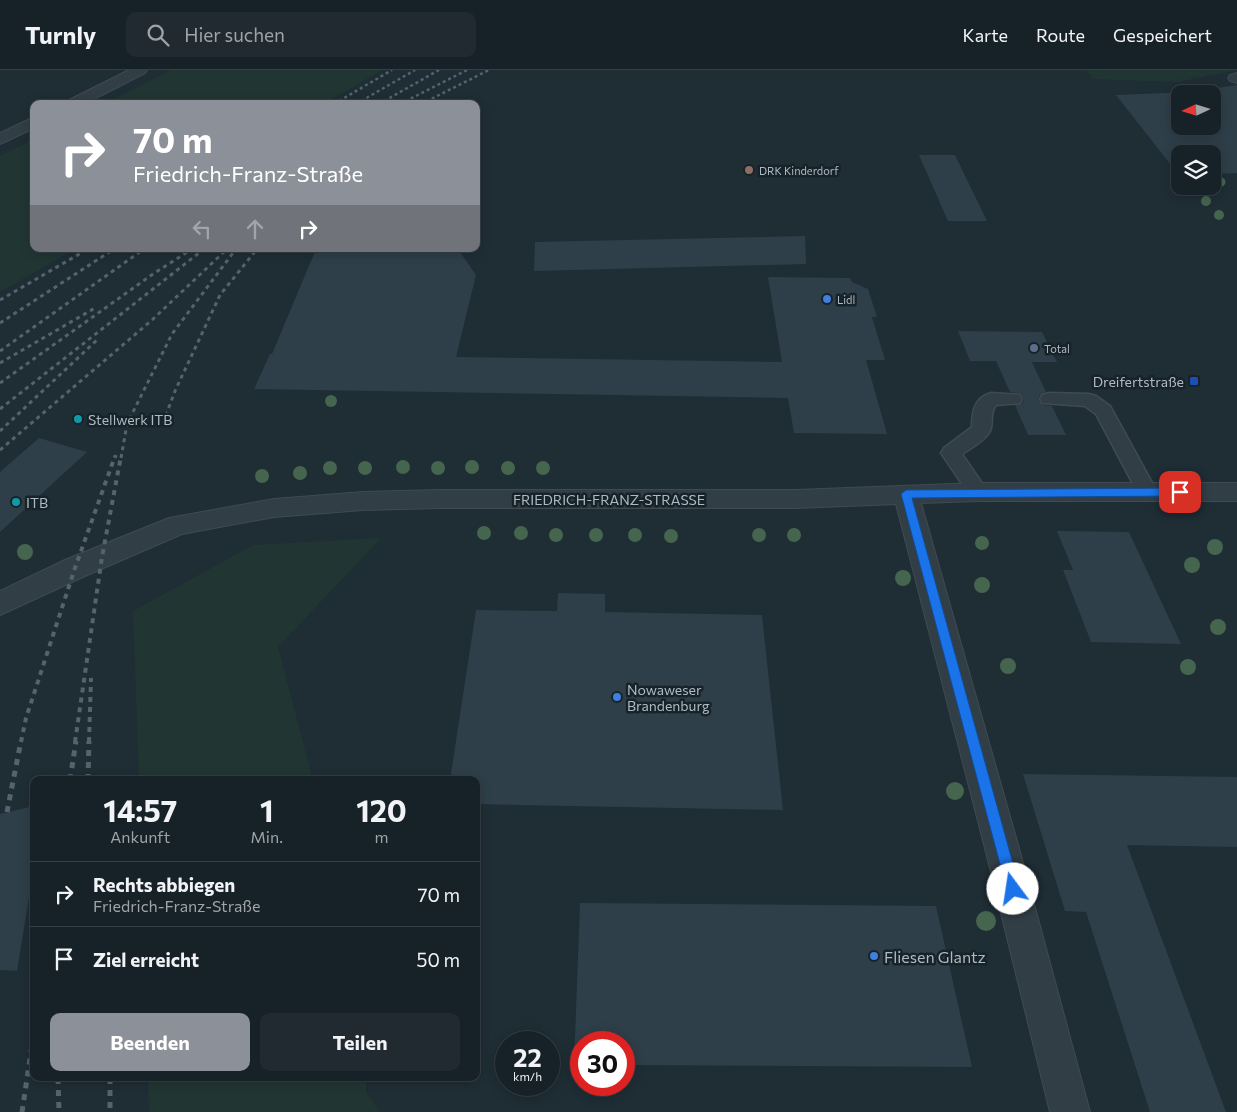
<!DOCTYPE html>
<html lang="de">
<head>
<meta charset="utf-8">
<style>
	body { margin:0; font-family:Commissioner,sans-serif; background:#202a30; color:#f1f3f6; height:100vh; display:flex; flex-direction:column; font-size:19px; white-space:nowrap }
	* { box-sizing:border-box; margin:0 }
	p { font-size:16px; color:#9ea4a8 }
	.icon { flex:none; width:28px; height:28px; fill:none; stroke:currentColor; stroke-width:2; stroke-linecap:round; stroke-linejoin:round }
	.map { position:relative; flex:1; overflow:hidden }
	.panel { position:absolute; left:30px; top:706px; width:450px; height:305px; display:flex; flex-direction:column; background:#172228; border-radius:10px; box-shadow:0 2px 12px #0003,0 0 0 1px #363f45 }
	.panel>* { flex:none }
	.banner { position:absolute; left:30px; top:30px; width:450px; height:152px; border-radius:10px; box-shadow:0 2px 12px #0003,0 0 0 1px #363f45; background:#8c9099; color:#fff; overflow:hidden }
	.needle { width:32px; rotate:266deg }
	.controls { position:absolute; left:1171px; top:15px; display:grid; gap:10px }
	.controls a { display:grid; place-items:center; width:50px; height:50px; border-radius:10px; background:#172228; box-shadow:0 2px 12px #0003,0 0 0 1px #363f45; font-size:25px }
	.speed { position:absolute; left:495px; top:961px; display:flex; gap:10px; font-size:25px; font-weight:700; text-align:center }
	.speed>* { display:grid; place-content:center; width:65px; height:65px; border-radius:50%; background:#172228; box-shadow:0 2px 12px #0003,0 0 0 1px #363f45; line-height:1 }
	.speed small { font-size:12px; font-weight:400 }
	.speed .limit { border:8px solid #d22; background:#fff; color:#111 }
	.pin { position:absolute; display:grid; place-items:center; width:42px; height:42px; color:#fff; margin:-21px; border-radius:10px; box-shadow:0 2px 8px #0006 }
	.me { position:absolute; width:55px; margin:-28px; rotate:346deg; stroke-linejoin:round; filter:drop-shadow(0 0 4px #0008) }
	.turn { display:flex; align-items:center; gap:18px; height:105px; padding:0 20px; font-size:22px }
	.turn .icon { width:65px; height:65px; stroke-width:2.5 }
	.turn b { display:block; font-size:35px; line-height:42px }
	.lanes { display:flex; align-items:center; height:48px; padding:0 20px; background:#0003; justify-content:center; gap:25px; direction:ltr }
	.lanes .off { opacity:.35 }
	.eta { display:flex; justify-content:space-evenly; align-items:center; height:85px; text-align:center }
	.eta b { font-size:30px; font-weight:700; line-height:35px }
	.cta { display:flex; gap:10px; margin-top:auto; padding:10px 20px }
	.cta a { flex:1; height:58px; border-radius:10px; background:#8c9099; color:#fff; font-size:20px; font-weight:700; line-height:58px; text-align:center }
	.cta a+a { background:#202a30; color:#f1f3f6 }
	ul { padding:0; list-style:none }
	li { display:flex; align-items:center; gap:15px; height:65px; padding:0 20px; border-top:1px solid #363f45 }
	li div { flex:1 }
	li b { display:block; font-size:19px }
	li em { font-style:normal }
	header { display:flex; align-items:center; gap:30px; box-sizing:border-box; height:70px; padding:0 25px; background:#172228; border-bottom:1px solid #363f45 }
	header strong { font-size:24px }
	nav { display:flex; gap:28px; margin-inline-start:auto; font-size:18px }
	.search { width:350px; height:45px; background:#202a30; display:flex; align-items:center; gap:12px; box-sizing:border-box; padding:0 18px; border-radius:10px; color:#9ea4a8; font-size:19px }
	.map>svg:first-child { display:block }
	.green { fill:#213633 }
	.building { fill:#2e3f49; fill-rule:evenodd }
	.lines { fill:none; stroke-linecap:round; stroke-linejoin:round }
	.service-casing { stroke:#3f4a52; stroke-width:3 }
	.minor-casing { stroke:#3f4a52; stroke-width:2 }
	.tertiary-casing { stroke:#3f4a52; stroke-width:2 }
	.service { fill:#323e45; fill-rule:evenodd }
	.minor { fill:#323e45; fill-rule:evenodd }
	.tertiary { fill:#323e45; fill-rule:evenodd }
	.rail-far3 { stroke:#54636c; stroke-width:2.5; stroke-dasharray:3 3; stroke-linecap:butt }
	.rail-far2 { stroke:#54636c; stroke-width:3; stroke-dasharray:4 4; stroke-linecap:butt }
	.rail-far1 { stroke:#54636c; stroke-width:4; stroke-dasharray:5 5; stroke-linecap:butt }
	.rail { stroke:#54636c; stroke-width:5; stroke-dasharray:6 6; stroke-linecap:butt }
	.tree { fill:#45654f }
	.route { fill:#1a73e8; stroke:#114b97 }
	.education-dot { fill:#8d6e63; stroke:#182329; stroke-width:2 }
	.shop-dot { fill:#3f7fe0; stroke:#182329; stroke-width:2 }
	.service-dot { fill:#5c6f8a; stroke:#182329; stroke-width:2 }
	.transit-dot { fill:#1a4fb4; stroke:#182329; stroke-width:2 }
	.culture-dot { fill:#0f9aa8; stroke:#182329; stroke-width:2 }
	.labels { text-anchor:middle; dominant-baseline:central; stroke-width:5; stroke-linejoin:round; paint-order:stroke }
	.far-poi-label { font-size:11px; fill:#acbac3; stroke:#182329; text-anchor:start }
	.poi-label { font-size:14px; fill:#acbac3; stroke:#182329; text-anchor:start }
	.street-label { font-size:14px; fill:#acbac3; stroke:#182329 }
	.near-poi-label { font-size:16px; fill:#acbac3; stroke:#182329; text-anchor:start }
</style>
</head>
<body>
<header>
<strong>Turnly</strong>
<div class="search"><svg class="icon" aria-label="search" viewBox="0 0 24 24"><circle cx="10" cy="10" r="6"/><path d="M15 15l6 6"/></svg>Hier suchen</div>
<nav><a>Karte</a><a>Route</a><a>Gespeichert</a></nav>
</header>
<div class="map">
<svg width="1237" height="1042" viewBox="0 0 1237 1042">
	<rect width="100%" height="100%" fill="#1f2d35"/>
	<path class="green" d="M171,0H382L324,34H104Z
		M1086,0H1237L1178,12L1093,9Z
		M34,69V179H75L0,222V86Z
		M381,468L278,577L313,710H139L133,541L253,475Z
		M148,1008H366V1022L380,1042H149Z"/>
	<path class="building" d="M1237,15V103L1212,104V84H1180V104H1178L1116,25L1190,22ZM1180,24H1212V56H1180Z
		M919,85H955L987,151H948Z
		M805,166L806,194L534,201L535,172Z
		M316,179H458L476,205L456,287L782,292L768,207L850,208L852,212L868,219L877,247H872L885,290H866L887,364L794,363L788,328L254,319L270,284H272Z
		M958,261L1042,262L1057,292H1032L1046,322L1040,324L1038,330L1042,335L1052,336L1066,365H1028L1015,335L1022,334L1024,330L1022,324L1010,322L996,291H970Z
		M39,368L87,382L0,462V402Z
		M1057,461L1129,462L1181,574L1091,572L1063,500H1073Z
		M558,523L605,524V542L762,545L783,740L476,734V710H450L476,540L557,541Z
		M1023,704L1237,707V777L1127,775L1226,1042H1150L1086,842L1065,841Z
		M34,736V797L17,901L0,900V744Z
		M580,833L936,836L972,997L624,995V972H581V994H574Z"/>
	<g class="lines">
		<defs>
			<path id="service" d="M991,323L1020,325L1022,329L1020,333L996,335C989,344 994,352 990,361C986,370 970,379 962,384L988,422L985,427L978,430L971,427L941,383L944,378L972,357C972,342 974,328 991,323Z
				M1049,323L1089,324L1096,326L1110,336L1157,422L1154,427L1147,430L1140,427L1096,344L1085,336L1042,333L1040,329L1042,325Z"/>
			<path id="minor" d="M1237,3V13L1230,11L1228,8L1230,5Z
				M978,413H1237V431H978L921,433L1020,782L1090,1042H1050L986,782L896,434L796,438H439L363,440L274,447L182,464L85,506L0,545V521L65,490L169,448L274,429L363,422L439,420H796Z"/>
			<path id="tertiary" d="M129,0H147L145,3L84,34H65L67,31Z
				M34,47V58L0,74V63Z"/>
		</defs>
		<use href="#service" class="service-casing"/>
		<use href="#minor" class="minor-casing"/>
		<use href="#tertiary" class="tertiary-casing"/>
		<use href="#service" class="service"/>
		<use href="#minor" class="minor"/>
		<use href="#tertiary" class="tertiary"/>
		<path class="rail-far3" d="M334,34L392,0
			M356,34L415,0
			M379,34L439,0
			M400,34L467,0
			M421,34L489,0"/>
		<path class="rail-far2" d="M0,230L88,179
			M0,253L114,179
			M0,281L144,179
			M0,293L95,238
			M0,313L153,204L192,179
			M0,339L204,179
			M163,353L175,321L220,225L257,179
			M0,361L97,270
			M0,380L152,250L227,179
			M115,388L116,385
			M121,388L127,354L172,264L236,179"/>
		<path class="rail-far1" d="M21,672L26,648L75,498L115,386
			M75,672L102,487L121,386
			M89,672L91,608"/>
		<path class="rail" d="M70,710L76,671
			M88,710L89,671
			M7,742L21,671
			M58,1008L59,1042
			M110,1008V1042
			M22,1042L34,962"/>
	</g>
	<g class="tree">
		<circle cx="1221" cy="112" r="4.5"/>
		<circle cx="1206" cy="131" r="5"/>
		<circle cx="1219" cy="145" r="5"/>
		<circle cx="331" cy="331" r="6"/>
		<circle cx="403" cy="397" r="7"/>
		<circle cx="472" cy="397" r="7"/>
		<circle cx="330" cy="398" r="7"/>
		<circle cx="365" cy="398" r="7"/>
		<circle cx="438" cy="398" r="7"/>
		<circle cx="508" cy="398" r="7"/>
		<circle cx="543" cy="398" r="7"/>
		<circle cx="300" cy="403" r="7"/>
		<circle cx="262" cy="406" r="7"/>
		<circle cx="484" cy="463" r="7"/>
		<circle cx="521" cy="463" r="7"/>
		<circle cx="556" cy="465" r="7"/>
		<circle cx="596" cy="465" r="7"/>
		<circle cx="635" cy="465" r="7"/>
		<circle cx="759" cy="465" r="7"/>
		<circle cx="794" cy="465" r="7"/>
		<circle cx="671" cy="466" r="7"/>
		<circle cx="982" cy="473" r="7"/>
		<circle cx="1215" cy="477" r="8"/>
		<circle cx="25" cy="482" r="8"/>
		<circle cx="1192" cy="495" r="8"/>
		<circle cx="903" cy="508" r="8"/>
		<circle cx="982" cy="515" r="8"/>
		<circle cx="1218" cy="557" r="8"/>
		<circle cx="1008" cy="596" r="8"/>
		<circle cx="1188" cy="597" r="8"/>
		<circle cx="955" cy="721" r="9"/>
		<circle cx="986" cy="851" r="10"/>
	</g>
	<path class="route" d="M1180,418L1185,422L1180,426L912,428L1020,819L1018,824L1013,826L1008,824L901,424L906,420Z"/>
	<circle class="education-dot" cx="749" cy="100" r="5"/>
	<g class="shop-dot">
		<circle cx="827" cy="229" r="5"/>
		<circle cx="617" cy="627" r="5"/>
		<circle cx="874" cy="886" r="5"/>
	</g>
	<circle class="service-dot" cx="1034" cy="278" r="5"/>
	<rect class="transit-dot" x="1189" y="306" width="10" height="10" rx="2.5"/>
	<g class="culture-dot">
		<circle cx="78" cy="349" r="5"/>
		<circle cx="16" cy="432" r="5"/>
	</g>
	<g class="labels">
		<g class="far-poi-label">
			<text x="759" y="100">DRK Kinderdorf</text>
			<text x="837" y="229">Lidl</text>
			<text x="1044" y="278">Total</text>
		</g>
		<g class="poi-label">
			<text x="1184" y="311" text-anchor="end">Dreifertstraße</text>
			<text x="88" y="349">Stellwerk ITB</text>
			<text x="26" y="432">ITB</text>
			<text x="627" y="619">Nowaweser<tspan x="627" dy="16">Brandenburg</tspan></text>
		</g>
		<g class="street-label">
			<text x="609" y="429">FRIEDRICH-FRANZ-STRASSE</text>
		</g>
		<g class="near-poi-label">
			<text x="884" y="886">Fliesen Glantz</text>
		</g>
	</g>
</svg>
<div class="controls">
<a><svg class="needle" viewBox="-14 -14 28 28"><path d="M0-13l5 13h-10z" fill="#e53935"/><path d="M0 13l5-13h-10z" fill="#9ea4a8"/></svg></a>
<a><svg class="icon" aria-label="layers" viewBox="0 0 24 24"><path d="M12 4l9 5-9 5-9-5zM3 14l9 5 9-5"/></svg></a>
</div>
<div class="speed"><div>22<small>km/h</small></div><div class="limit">30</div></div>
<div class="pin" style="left:1180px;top:422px;background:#d93025"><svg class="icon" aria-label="arrive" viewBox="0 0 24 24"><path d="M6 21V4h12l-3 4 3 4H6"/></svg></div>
<svg class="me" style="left:1013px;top:819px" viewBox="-20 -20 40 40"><circle r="19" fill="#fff"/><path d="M0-13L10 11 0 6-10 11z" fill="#1a73e8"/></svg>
<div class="banner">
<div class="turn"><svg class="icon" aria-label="right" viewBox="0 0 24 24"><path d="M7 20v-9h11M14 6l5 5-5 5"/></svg><div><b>70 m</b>Friedrich-Franz-Straße</div></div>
<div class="lanes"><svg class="icon off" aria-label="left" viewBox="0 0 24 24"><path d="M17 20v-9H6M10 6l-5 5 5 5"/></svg><svg class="icon off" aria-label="ahead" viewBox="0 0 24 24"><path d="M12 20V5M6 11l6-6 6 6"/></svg><svg class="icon" aria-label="right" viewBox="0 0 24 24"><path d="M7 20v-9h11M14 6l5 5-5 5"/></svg></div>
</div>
<section class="panel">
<div class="eta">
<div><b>14:57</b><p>Ankunft</p></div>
<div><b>1</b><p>Min.</p></div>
<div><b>120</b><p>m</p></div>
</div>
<ul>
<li><svg class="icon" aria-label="right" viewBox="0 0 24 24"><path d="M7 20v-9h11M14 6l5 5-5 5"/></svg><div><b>Rechts abbiegen</b><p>Friedrich-Franz-Straße</p></div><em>70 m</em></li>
<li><svg class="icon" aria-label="arrive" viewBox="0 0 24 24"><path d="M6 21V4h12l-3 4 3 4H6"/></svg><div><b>Ziel erreicht</b></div><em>50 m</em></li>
</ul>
<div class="cta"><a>Beenden</a><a>Teilen</a></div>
</section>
</div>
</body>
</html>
